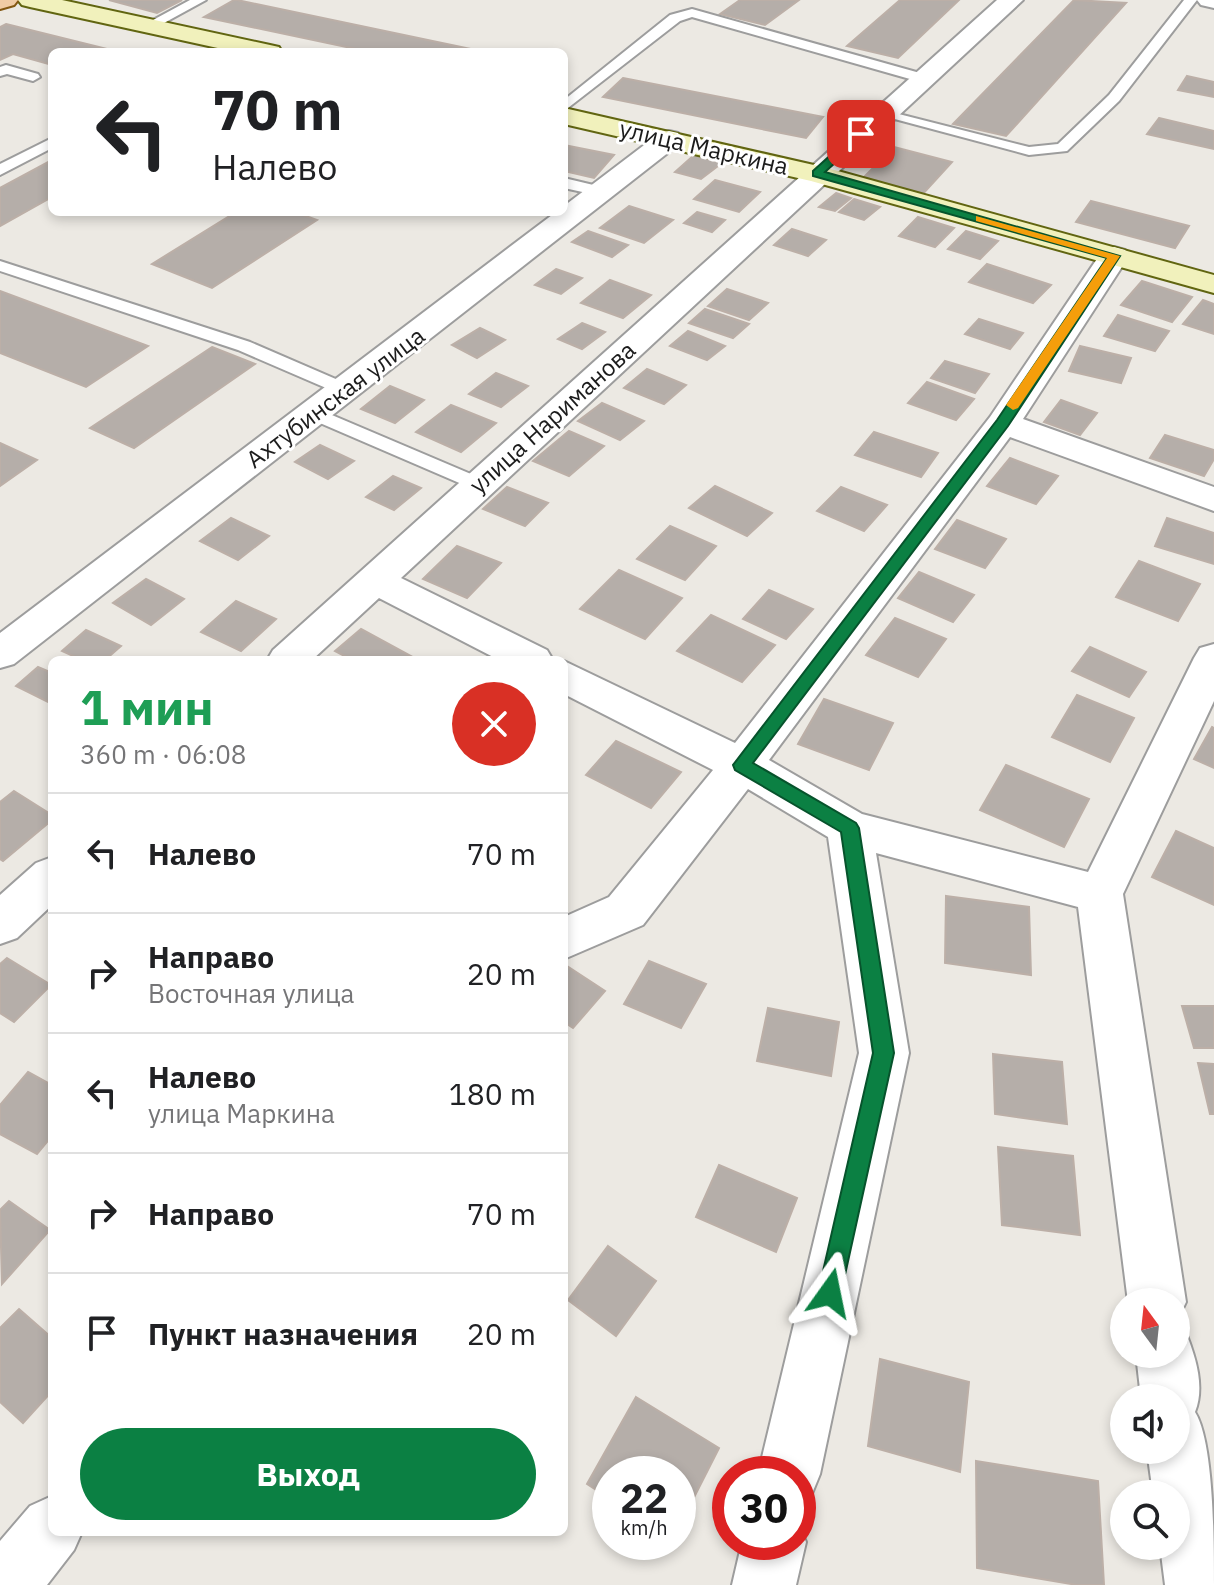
<!DOCTYPE html>
<html lang="ru">
<head>
<meta charset="utf-8">
<style>
	body { margin:0; font-family:"IBM Plex Sans",sans-serif; background:#f2f2f2; color:#202124; height:100vh; display:flex; flex-direction:column; font-size:30px; white-space:nowrap }
	* { box-sizing:border-box; margin:0 }
	p { font-size:26px; color:#757577 }
	.icon { flex:none; width:44px; height:44px; fill:none; stroke:currentColor; stroke-width:2; stroke-linecap:round; stroke-linejoin:round }
	.map { position:relative; flex:1; overflow:hidden }
	.details { position:absolute; left:48px; top:656px; width:520px; height:880px; display:flex; flex-direction:column; background:#fff; border-radius:12px; box-shadow:0 4px 12px #0003 }
	.details>* { flex:none }
	.hud { position:absolute; left:48px; top:48px; width:520px; height:168px; border-radius:12px; box-shadow:0 4px 12px #0003; background:#fff; color:#202124; overflow:hidden }
	.needle { width:52px; rotate:345deg }
	.fabs { position:absolute; left:1110px; top:1288px; display:grid; gap:16px }
	.fabs a { display:grid; place-items:center; width:80px; height:80px; border-radius:50%; background:#fff; box-shadow:0 4px 12px #0003; font-size:40px }
	.speed { position:absolute; left:592px; top:1456px; display:flex; gap:16px; font-size:40px; font-weight:700; text-align:center }
	.speed>* { display:grid; place-content:center; width:104px; height:104px; border-radius:50%; background:#fff; box-shadow:0 4px 12px #0003; line-height:1 }
	.speed small { font-size:20px; font-weight:400 }
	.speed .limit { border:12px solid #d22; background:#fff; color:#111 }
	.pin { position:absolute; display:grid; place-items:center; width:68px; height:68px; color:#fff; margin:-34px; border-radius:16px; box-shadow:0 4px 12px #0006 }
	.me { position:absolute; width:88px; margin:-44px; rotate:12deg; stroke-linejoin:round; filter:drop-shadow(0 0 6px #0008) }
	.turn { display:flex; align-items:center; gap:28px; height:168px; padding:0 32px; font-size:36px }
	.turn .icon { width:104px; height:104px; stroke-width:2.5 }
	.turn b { display:block; font-size:56px; line-height:68px }
	.round { display:grid; place-items:center; flex:none; width:84px; height:84px; border-radius:42px; background:#f2f2f2 }
	.head { display:flex; align-items:center; justify-content:space-between; height:136px; padding:0 32px }
	h1 { font-size:48px; font-weight:700; line-height:60px; color:#1e9e55 }
	.primary-button { display:flex; gap:16px; margin-top:auto; padding:16px 32px }
	.primary-button a { flex:1; height:92px; border-radius:48px; background:#0b8043; color:#fff; font-size:32px; font-weight:700; line-height:92px; text-align:center }
	ul { padding:0; list-style:none }
	li { display:flex; align-items:center; gap:24px; height:120px; padding:0 32px; border-top:2px solid #e0e0e0 }
	li div { flex:1 }
	li b { display:block; font-size:30px }
	li em { font-style:normal }
	.map>svg:first-child { display:block }
	.building { fill:#b5aea9; stroke:#bcafa7; stroke-width:2 }
	.lines { fill:none; stroke-linecap:round; stroke-linejoin:round }
	.lane-casing { stroke:#9d9d9d; stroke-width:4 }
	.street-casing { stroke:#9d9d9d; stroke-width:4 }
	.secondary-casing { stroke:#616511; stroke-width:4 }
	.primary-casing { stroke:#835711; stroke-width:4 }
	.lane { fill:#fff; fill-rule:evenodd }
	.street { fill:#fff; fill-rule:evenodd }
	.secondary { fill:#f1f1bc; fill-rule:evenodd }
	.primary { fill:#f0cba4; fill-rule:evenodd }
	.route { fill:#0b8043; stroke:#07532c; stroke-width:2 }
	.slow { fill:#f59e0b }
	.labels { text-anchor:middle; dominant-baseline:central; stroke-width:6; stroke-linejoin:round; paint-order:stroke }
	.far-street-label { font-size:24px; fill:#1c1c1c; stroke:#fff }
</style>
</head>
<body>
<div class="map">
<svg width="1214" height="1585" viewBox="0 0 1214 1585">
	<rect width="100%" height="100%" fill="#ece9e3"/>
	<path class="building" d="M109,0H182L157,13Z
		M234,0H237L485,52H370L204,17Z
		M740,0H799L765,25L720,14Z
		M900,0H959L898,58L847,46Z
		M1074,0L1126,3L1006,136L953,124Z
		M6,24L119,52H52V65L13,54L0,60V27Z
		M1187,76L1214,82V97L1178,90Z
		M623,78L823,117L806,138L603,97Z
		M1159,118L1214,131V149L1147,134Z
		M564,145L614,155L594,178L564,171Z
		M894,147L952,162L922,195L862,179Z
		M694,155L722,163L701,179L675,172Z
		M52,160V197L0,226V188Z
		M715,180L760,192L739,212L694,199Z
		M836,193L851,198L835,211L819,207Z
		M854,199L880,207L864,220L839,212Z
		M1091,201L1189,226L1175,248L1076,222Z
		M629,206L673,220L644,243L600,228Z
		M236,212H295L317,220L212,288L152,264Z
		M697,212L725,220L712,232L684,223Z
		M918,217L954,228L935,247L899,236Z
		M792,229L826,240L808,256L774,245Z
		M588,231L628,245L612,257L572,242Z
		M966,231L998,241L980,259L948,249Z
		M987,264L1051,285L1033,303L969,282Z
		M556,269L582,278L561,294L535,285Z
		M610,280L651,295L623,318L581,303Z
		M1142,281L1192,297L1172,322L1121,305Z
		M727,289L768,303L749,320L708,306Z
		M0,291L148,346L86,387L0,353Z
		M1203,300L1214,304V334L1183,324Z
		M705,309L749,324L733,338L689,323Z
		M1118,315L1169,331L1155,351L1104,336Z
		M979,319L1023,333L1010,349L965,334Z
		M582,323L605,332L582,349L558,339Z
		M480,328L505,340L477,358L452,345Z
		M688,331L725,346L707,360L670,346Z
		M1080,346L1131,358L1121,383L1069,371Z
		M212,347L255,364L134,448L90,428Z
		M945,361L989,374L975,393L931,378Z
		M647,369L686,385L664,404L624,388Z
		M496,373L528,386L501,407L469,394Z
		M927,382L974,399L956,420L908,403Z
		M390,386L424,400L395,423L361,409Z
		M1061,400L1097,413L1080,435L1044,422Z
		M602,403L644,421L620,440L578,421Z
		M451,405L496,423L461,452L416,432Z
		M569,431L604,446L569,476L533,461Z
		M874,432L938,453L921,477L855,455Z
		M1165,435L1214,450V459L1204,476L1150,458Z
		M0,443L37,460L0,486Z
		M320,445L354,461L328,479L295,462Z
		M1010,458L1058,476L1036,504L987,486Z
		M393,476L421,488L394,510L366,497Z
		M715,486L772,513L747,536L689,508Z
		M507,487L548,503L525,526L483,509Z
		M841,487L887,505L864,531L817,511Z
		M231,518L269,536L238,560L200,541Z
		M1167,518L1214,533V564L1155,546Z
		M957,520L1006,539L985,568L935,549Z
		M670,526L716,546L685,580L637,559Z
		M457,546L501,563L467,598L423,579Z
		M1139,561L1200,584L1178,621L1116,597Z
		M619,570L682,598L645,639L580,609Z
		M919,572L974,595L953,622L898,598Z
		M146,579L184,599L151,625L113,603Z
		M769,590L813,609L786,639L743,619Z
		M236,601L276,619L241,651L201,632Z
		M711,615L775,645L742,682L677,651Z
		M895,618L946,639L918,677L866,655Z
		M361,629L411,656L405,660H352L335,651Z
		M86,630L121,646L105,660H82L62,651Z
		M1090,647L1146,672L1129,697L1072,671Z
		M38,667L52,673L50,703L16,686Z
		M1077,695L1134,718L1110,762L1052,737Z
		M824,699L893,723L869,770L798,744Z
		M1212,727L1214,728V768L1194,759Z
		M616,741L681,772L651,808L586,775Z
		M1006,765L1089,799L1064,847L980,810Z
		M14,791L52,815V820L3,861L0,859V802Z
		M1176,831L1214,848V905L1152,877Z
		M946,896L1029,907L1031,975L945,963Z
		M7,958L51,985L14,1022L0,1013V964Z
		M649,961L706,984L681,1028L624,1004Z
		M564,964L605,991L573,1028L564,1022Z
		M1182,1006H1214V1048H1194Z
		M768,1008L839,1022L831,1076L757,1061Z
		M993,1054L1062,1062L1067,1124L995,1114Z
		M1198,1063L1214,1064V1114H1210Z
		M28,1072L52,1085V1136L37,1154L0,1134V1105Z
		M998,1147L1073,1156L1080,1235L1002,1225Z
		M719,1165L797,1198L776,1252L696,1217Z
		M9,1201L50,1230L2,1284L0,1210Z
		M608,1246L656,1281L616,1336L568,1300Z
		M19,1309L52,1338V1391L23,1423L0,1402V1328Z
		M880,1359L969,1382L960,1472L868,1446Z
		M636,1397L719,1448L678,1529V1474H610V1499L587,1484Z
		M976,1461L1098,1481L1104,1585H1077L977,1568Z"/>
	<g class="lines">
		<defs>
			<path id="lane" d="M190,0H206L153,29L142,26Z
				M1184,0H1197L1119,101L1067,151L1029,155L876,114L883,110L1029,147L1058,144L1109,95Z
				M692,9L927,75L929,78L917,81L692,17L680,21L564,111V100L670,15Z
				M6,65L38,74L40,77L33,81L7,74L0,76V67Z
				M52,138V148L0,175V164Z
				M564,178L606,188L609,191L601,196L564,188Z
				M0,261L250,342L352,386L355,390L346,395L340,394L238,350L0,271Z
				M313,407L485,480L488,484L485,488H471L306,417L304,413Z"/>
			<path id="street" d="M997,0H1023L401,578L547,650L553,660H499L379,598L312,660H267L273,650Z
				M1197,0H1214V8L1201,5Z
				M669,131L678,133L682,139L678,145L14,664L0,668V633L556,212H564V206L660,133Z
				M1114,247L1125,250L1129,256L1023,419L1214,487V511L1010,437L769,760L862,814L1088,872L1194,658L1200,648L1214,644V701L1123,894L1186,1302L1176,1323V1302H1128L1078,907L876,853L909,1053L820,1474L811,1496L798,1501V1474H758L859,1053L828,837L748,789L643,925L564,959V917L609,897L713,770L564,694V661L735,743L990,417L1103,250Z
				M52,857V905L17,938L0,944V895L36,863Z
				M1176,1329L1186,1333C1196,1358 1205,1387 1195,1412C1214,1442 1214,1544 1214,1585H1165L1160,1546H1176V1494H1153L1147,1450H1176V1398H1141L1136,1354H1176Z
				M52,1496V1532H82L74,1550L47,1585H0V1541L30,1506Z
				M798,1523L806,1542L796,1585H732L742,1542H798Z"/>
			<path id="secondary" d="M18,0H62L270,45L279,47L282,52H236L30,7L22,5Z
				M564,108L827,168L1214,275V293L811,181L564,124Z"/>
			<path id="primary" d="M0,0H18L14,5L0,9Z"/>
		</defs>
		<use href="#lane" class="lane-casing"/>
		<use href="#street" class="street-casing"/>
		<use href="#secondary" class="secondary-casing"/>
		<use href="#primary" class="primary-casing"/>
		<use href="#lane" class="lane"/>
		<use href="#street" class="street"/>
		<use href="#secondary" class="secondary"/>
		<use href="#primary" class="primary"/>
	</g>
	<path class="route" d="M857,131L867,134L825,172L1120,256L1008,426L753,763L856,823L859,828L894,1053L841,1293L838,1302L830,1305L821,1302L818,1293L873,1053L841,832L735,770L733,765L997,420L1107,258L813,176V171Z"/>
	<path class="slow" d="M976,216L1120,256L1018,408L1013,410L1006,405L1107,258L976,221Z"/>
	<g class="labels">
		<g class="far-street-label">
			<text transform="translate(704 147) rotate(13)">улица Маркина</text>
			<text transform="translate(335 397) rotate(-37)">Ахтубинская улица</text>
			<text transform="translate(552 417) rotate(-42)">улица Нариманова</text>
		</g>
	</g>
</svg>
<div class="fabs">
<a><svg class="needle" viewBox="-14 -14 28 28"><path d="M0-13l5 13h-10z" fill="#e53935"/><path d="M0 13l5-13h-10z" fill="#757577"/></svg></a>
<a><svg class="icon" aria-label="sound" viewBox="0 0 24 24"><path d="M4 9h4l5-4v14l-5-4H4zM17 9q2 3 0 6"/></svg></a>
<a><svg class="icon" aria-label="search" viewBox="0 0 24 24"><circle cx="10" cy="10" r="6"/><path d="M15 15l6 6"/></svg></a>
</div>
<div class="speed"><div>22<small>km/h</small></div><div class="limit">30</div></div>
<div class="pin" style="left:861px;top:134px;background:#d93025"><svg class="icon" aria-label="arrive" viewBox="0 0 24 24"><path d="M6 21V4h12l-3 4 3 4H6"/></svg></div>
<svg class="me" style="left:830px;top:1293px" viewBox="-20 -20 40 40"><path d="M0-17L14 15 0 8-14 15z" fill="#0b8043" stroke="#fff" stroke-width="4"/></svg>
<div class="hud">
<div class="turn"><svg class="icon" aria-label="left" viewBox="0 0 24 24"><path d="M17 20v-9H6M10 6l-5 5 5 5"/></svg><div><b>70 m</b>Налево</div></div>
</div>
<section class="details">
<div class="head"><div><h1>1 мин</h1><p>360 m · 06:08</p></div><a class="round" style="background:#d93025;color:#fff"><svg class="icon" aria-label="close" viewBox="0 0 24 24"><path d="M6 6l12 12M18 6L6 18"/></svg></a></div>
<ul>
<li><svg class="icon" aria-label="left" viewBox="0 0 24 24"><path d="M17 20v-9H6M10 6l-5 5 5 5"/></svg><div><b>Налево</b></div><em>70 m</em></li>
<li><svg class="icon" aria-label="right" viewBox="0 0 24 24"><path d="M7 20v-9h11M14 6l5 5-5 5"/></svg><div><b>Направо</b><p>Восточная улица</p></div><em>20 m</em></li>
<li><svg class="icon" aria-label="left" viewBox="0 0 24 24"><path d="M17 20v-9H6M10 6l-5 5 5 5"/></svg><div><b>Налево</b><p>улица Маркина</p></div><em>180 m</em></li>
<li><svg class="icon" aria-label="right" viewBox="0 0 24 24"><path d="M7 20v-9h11M14 6l5 5-5 5"/></svg><div><b>Направо</b></div><em>70 m</em></li>
<li><svg class="icon" aria-label="arrive" viewBox="0 0 24 24"><path d="M6 21V4h12l-3 4 3 4H6"/></svg><div><b>Пункт назначения</b></div><em>20 m</em></li>
</ul>
<div class="primary-button"><a>Выход</a></div>
</section>
</div>
</body>
</html>
